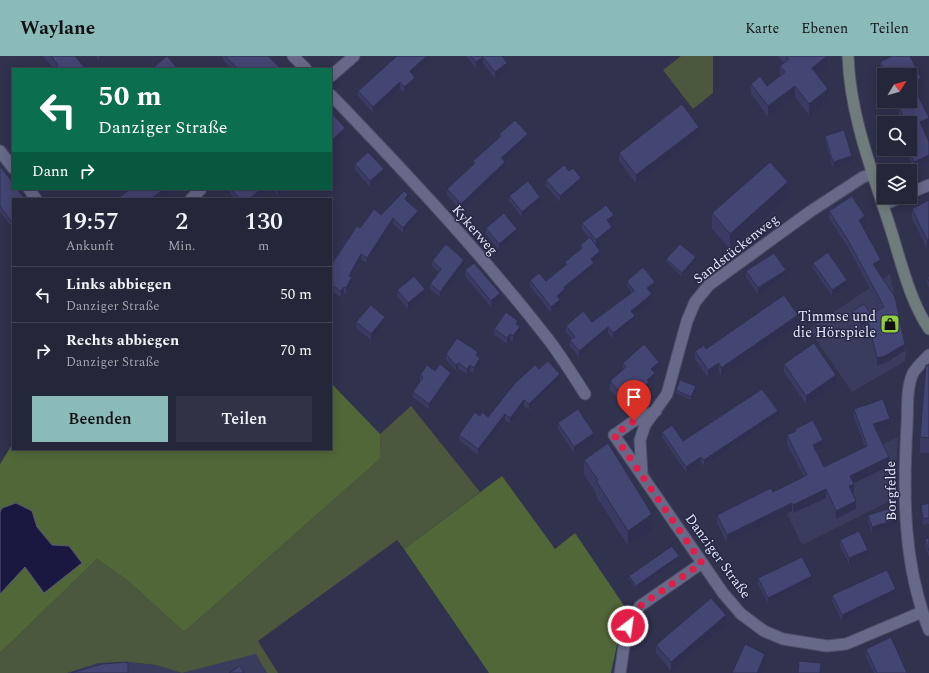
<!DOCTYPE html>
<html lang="de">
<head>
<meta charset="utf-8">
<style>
	body { margin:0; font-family:Spectral,serif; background:#303245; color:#f1f3f6; height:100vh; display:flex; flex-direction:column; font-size:15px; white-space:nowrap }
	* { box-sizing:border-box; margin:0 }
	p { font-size:13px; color:#a3a5af }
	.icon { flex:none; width:22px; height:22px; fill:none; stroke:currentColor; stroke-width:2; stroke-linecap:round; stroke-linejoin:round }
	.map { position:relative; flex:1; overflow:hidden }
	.side { position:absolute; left:12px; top:142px; width:320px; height:252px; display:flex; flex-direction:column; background:#24263a; border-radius:0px; box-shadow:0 2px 10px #0003,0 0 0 1px #414354 }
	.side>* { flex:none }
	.banner { position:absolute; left:12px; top:12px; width:320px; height:122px; border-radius:0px; box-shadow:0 2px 10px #0003,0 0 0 1px #414354; background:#0b6e4f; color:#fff; overflow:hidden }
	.needle { width:26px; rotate:53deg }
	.fabs { position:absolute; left:877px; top:12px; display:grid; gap:8px }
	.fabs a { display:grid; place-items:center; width:40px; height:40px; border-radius:0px; background:#24263a; box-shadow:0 2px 10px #0003,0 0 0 1px #414354; font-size:20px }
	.pin { position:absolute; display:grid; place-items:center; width:34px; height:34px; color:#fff; margin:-41px -17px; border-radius:50% 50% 50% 0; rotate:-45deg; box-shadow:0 0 4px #0007 }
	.pin .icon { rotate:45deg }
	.me { position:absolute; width:44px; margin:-22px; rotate:30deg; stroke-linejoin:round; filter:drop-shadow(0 0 3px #0008) }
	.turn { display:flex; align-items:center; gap:14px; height:84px; padding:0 20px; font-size:18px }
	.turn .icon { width:52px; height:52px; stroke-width:2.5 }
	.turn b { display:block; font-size:28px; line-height:34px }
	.then { display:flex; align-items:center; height:38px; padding:0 20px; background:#0003; gap:8px; font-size:15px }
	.eta { display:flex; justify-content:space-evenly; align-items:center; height:68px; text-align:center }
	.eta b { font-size:24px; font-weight:600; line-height:28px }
	.cta { display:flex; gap:8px; margin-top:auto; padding:8px 20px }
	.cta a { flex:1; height:46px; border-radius:0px; background:#8bbbb9; color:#111; font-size:16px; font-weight:600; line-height:46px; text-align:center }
	.cta a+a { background:#303245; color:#f1f3f6 }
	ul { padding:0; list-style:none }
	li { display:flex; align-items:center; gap:12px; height:56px; padding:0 20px; border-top:1px solid #414354 }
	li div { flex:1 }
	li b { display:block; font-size:15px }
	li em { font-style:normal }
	header { display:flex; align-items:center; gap:24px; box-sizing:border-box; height:56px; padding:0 20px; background:#8bbbb9; color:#111 }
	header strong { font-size:19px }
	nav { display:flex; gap:22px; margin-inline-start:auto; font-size:14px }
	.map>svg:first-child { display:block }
	.built { fill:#3a3c5d }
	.green { fill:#4b583d }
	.forest { fill:#516738 }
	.water { fill:#1a1841; stroke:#575678 }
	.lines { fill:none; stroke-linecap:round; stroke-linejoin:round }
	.minor-casing { stroke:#4e4f67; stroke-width:13 }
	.secondary-casing { stroke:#4e4f67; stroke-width:13 }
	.minor { stroke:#676989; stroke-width:11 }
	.secondary { stroke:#707c7c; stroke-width:11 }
	.wall { fill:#3a3b62 }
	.shaded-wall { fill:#2f3050 }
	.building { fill:#434572; stroke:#2f3050 }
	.route { stroke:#e11d48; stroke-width:7; stroke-dasharray:0 12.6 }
	.labels { text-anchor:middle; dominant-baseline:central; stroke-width:3; stroke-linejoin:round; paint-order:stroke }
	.street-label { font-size:14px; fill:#e6e8fa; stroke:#262743 }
	.poi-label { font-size:14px; fill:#e6e8fa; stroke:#262743; text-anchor:end }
</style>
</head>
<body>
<header>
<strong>Waylane</strong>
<nav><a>Karte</a><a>Ebenen</a><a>Teilen</a></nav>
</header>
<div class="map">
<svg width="929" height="617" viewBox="0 0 929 617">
	<rect width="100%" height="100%" fill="#30324e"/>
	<path class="built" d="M890,218L906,295L905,305L852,336L809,273Z
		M898,381L894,443L802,489L777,437Z
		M256,598L267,617H67L98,607L130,606L156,609L182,617Z"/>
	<path class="green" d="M681,0H713V37L693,53L663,14Z
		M411,350L480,436L404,493L397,484L258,585L278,617H267L256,598L182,617L156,609L129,606L98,607L67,617H0V597L97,503L127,524L184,576L381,402L380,378Z"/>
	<path class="forest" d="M331,327L380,378L381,402L184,576L127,524L97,503L0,597V408L13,387V393H331Z
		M502,420L555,493L575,477L625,551L611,617H489L404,493Z"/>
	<path class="water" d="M16,447L32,455L37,471L52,489L69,490L82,507L44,537L25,511L0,538V456L2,452Z"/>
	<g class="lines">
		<defs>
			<path id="minor" d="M293,0L306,13
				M331,20L354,0
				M331,39C406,117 481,197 548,283C561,300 573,319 585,338
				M0,95L13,112
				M29,133L36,143
				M910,137L929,129
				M191,143L201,133
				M883,149L901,141
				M929,299C924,304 917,311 913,317C906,333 908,352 907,369C903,439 903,508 929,574
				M656,355L634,365L614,379L723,537L741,558L764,575L783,583L827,590L846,588L922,556
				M642,419L640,384L645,369L667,338L687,265L695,246L709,229L811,155L863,121L873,118
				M620,617C624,594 624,569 640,550L702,507"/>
			<path id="secondary" d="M848,0C850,59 872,115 890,171C901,205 909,243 929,273"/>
		</defs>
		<use href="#minor" class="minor-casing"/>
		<use href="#secondary" class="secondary-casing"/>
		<use href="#minor" class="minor"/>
		<use href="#secondary" class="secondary"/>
	</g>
	<path class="wall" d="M43,0H75L54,13Z
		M96,0H105L99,4Z
		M223,0H268L281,13H232L223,4Z
		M430,0V4L413,18L415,27L404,37L400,32L373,57L358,40V35Z
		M466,0H502L507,12L495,22L483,7L476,12Z
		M778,0H827V11L817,18L828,43L809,59L795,41L768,61L751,38V28L767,30L780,20V10L784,8Z
		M892,0H910L921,22V29L914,32L929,62V69L922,72L929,86V106L914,113L906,96V93H910V87L912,86L910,81V67H903L899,59V51L896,45H910V19H884V20L880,13V6Z
		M499,78L528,84L504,105L505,112L461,154L447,139V133L473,109V105L499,82Z
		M699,79L636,128L619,105V97Z
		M825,80L852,106L833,112L825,85Z
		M355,108L384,119L370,131L355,114Z
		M0,110L13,143V173L0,155Z
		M569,115L581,127L560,146L546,130V124Z
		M230,133H268L256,143H235L230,137Z
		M273,133H285L278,139Z
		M509,140L540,146L522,161L509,145Z
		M788,142L730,193L712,173V157Z
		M408,144V145L418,160L403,177L393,168L367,207L361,204L352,221V227L346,238L344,236L341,241L331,235V209L360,172L381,159Z
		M929,144L927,193L912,162V153Z
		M829,155L865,167L861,169L881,211L877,213L905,295L885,307L877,309L867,267L860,272L852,261V255L871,259L881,253L849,193L829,162Z
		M614,165L609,168L612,177L596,190L600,201L593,206L594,213L565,235V239L560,243V249L551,257L530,230V224L546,225L565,209V206L580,194V189L589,182L582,173V167Z
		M486,172L517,179L499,194L486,178Z
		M666,203L696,204L682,220L666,206Z
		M432,205L464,208L440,241L430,233V228L439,216L432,210Z
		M813,207L847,229L832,240L813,213Z
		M465,214L500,243L491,251L465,220Z
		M746,215L786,219L758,238L746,221Z
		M929,220V232L927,227V221Z
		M627,225L655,231L650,236L652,244L633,259L635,266L613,283L608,277L579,301L570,290V284L572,283L566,276V270L592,266L632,237L627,230Z
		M397,234L425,239L408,253L397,240Z
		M356,266L385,267L371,284L356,272Z
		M798,267L721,320L719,315L708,322L695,303V295L706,293Z
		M518,270L520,276L513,286L510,284L507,288L494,279V273Z
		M446,298L478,300L480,307L474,317L470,315L467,318L458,312L456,315L446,304Z
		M623,307L659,314L655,318V325L649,331V334L627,353L610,334V325L623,313Z
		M784,308L836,328L806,348L784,316Z
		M929,309V397H920V381Z
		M539,313L560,323L529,354L524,350L510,368L505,364L478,399L459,384V379L480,360L488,361Z
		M435,315L451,323L429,353L413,342V336L421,325H420V319Z
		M696,333L691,344L676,337V334Z
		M854,353L890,371L876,376L889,410L854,427V436L852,437L856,453L836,463L826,442L793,457L792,455L727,487L717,467V459L773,436L804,421L787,388V379L795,375V373L823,392L817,396L824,411L865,391L854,361Z
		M778,360L704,410L701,406L686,416L662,381V376L683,385Z
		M558,367L594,383L574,397L558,373Z
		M584,404L652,474L628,490L596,440V437L584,419Z
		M929,444V468L923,469L921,454V449L929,447Z
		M868,459L895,469L872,477L868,465Z
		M929,482V501L925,489V483Z
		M840,484L868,499L849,508L840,490Z
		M679,503L636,533L629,523V520Z
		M758,522L812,526L768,547L758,528Z
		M832,539H896L842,565L832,545Z
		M726,568L671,615L656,597V589Z
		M866,593L907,617H874L866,601Z"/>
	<path class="shaded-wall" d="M99,0H105L99,4Z
		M427,0H430V4L410,21V15Z
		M641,0H646L641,3Z
		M827,0V11L812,22V12Z
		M483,1V7L476,12V6Z
		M507,7V12L495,22V16Z
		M415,22V27L404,37V31Z
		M921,22V29L912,34V27Z
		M400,26V32L373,57V51Z
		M795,30V41L768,61V50Z
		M828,33V43L809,59V48Z
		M929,62V69L920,73V66Z
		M699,71V79L636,128V119Z
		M345,72V78L331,91V85Z
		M528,78V84L501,108V102Z
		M929,99V106L914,113V106Z
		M852,100V106L833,112V106Z
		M505,106V112L461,154V148Z
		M384,113V119L370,131V125Z
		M581,122V127L560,146V140Z
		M788,126V142L730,193V178Z
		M164,133H172L159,143H152V142Z
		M261,133H268L256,143H249Z
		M278,133H285L278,139Z
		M408,138V144L405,148V143Z
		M540,141V146L522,161V156Z
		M418,155V160L403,177V172Z
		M614,159V165L607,170V164Z
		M865,160V167L859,171V164Z
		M393,162V168L367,207V202Z
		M612,171V177L596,190V184Z
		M517,173V179L499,194V188Z
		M929,183V191L927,193V184Z
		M600,195V201L591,209V203Z
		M361,198V204L349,225V220Z
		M696,201V204L682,220V217Z
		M464,204V208L440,241V236Z
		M881,204V211L873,215V208Z
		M594,207V213L565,235V239L557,245V240L564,231Z
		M786,214V219L758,238V232Z
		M352,221V227L346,238V232Z
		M847,224V229L832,240V234Z
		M655,226V231L647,238V232Z
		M344,231V236L341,241V235Z
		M425,233V239L408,253V247Z
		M500,237V243L491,251V245Z
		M652,238V244L631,261V255Z
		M560,244V249L551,257V251Z
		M871,258L867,261V267L860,272V266Z
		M798,259V267L721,320V312Z
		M635,260V266L613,283V277Z
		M385,261V267L371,284V278Z
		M520,271V276L513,286V280Z
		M608,271V277L579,301V295Z
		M510,278V284L507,288V282Z
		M905,288V295L885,307L877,309V302Z
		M480,302V307L474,317V312Z
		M659,306V314L655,318V325L649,331V334L627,353V345L647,324L651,313Z
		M458,307V312L456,315V310Z
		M719,307V315L708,322V314Z
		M470,309V315L467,318V313Z
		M451,317V323L429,353V348Z
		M560,318V323L529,354V348Z
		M836,319V328L806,348V340Z
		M696,330V333L691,344V341Z
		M524,344V350L510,368V362Z
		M778,355V360L704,410V404Z
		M505,358V364L478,399V393Z
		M890,363V371L873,377V368Z
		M594,377V383L574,397V391Z
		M823,384V392L813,397V389Z
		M701,401V406L686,416V411Z
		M889,401V410L850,429V420Z
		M854,428V436L849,439V430Z
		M826,433V442L793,457V449Z
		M856,445V453L836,463V455Z
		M792,447V455L727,487V479Z
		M652,458V474L628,490V475Z
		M895,464V469L872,477V471Z
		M868,494V499L849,508V502Z
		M679,500V503L636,533V530Z
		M812,520V526L768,547V542Z
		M896,533V539L842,565V559Z
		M726,559V568L671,615V606Z
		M765,598V606L761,617H757Z"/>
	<path class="building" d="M51,0H75L86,13H54L58,9Z
		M167,0L178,13H156L154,11Z
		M225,0H268L281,13H238Z
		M397,0H427L410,15L415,22L404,31L400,26L373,51L358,35Z
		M471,0H502L507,7L495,16L483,1L476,6Z
		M786,0H827L812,12L828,33L809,48L795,30L768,50L751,28L760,20L767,30L785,16L780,10L789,3Z
		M892,0H910L921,22L912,27L929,62L920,66L929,86V99L914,106L908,93H910V87L915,84L910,74V67H907L899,52L902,50L900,45H910V19H887L880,6Z
		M682,48L699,71L636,119L619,97Z
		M331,56L345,72L331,85Z
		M515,64L528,78L501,102L505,106L461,148L447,133L475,107L473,105L501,80L499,78Z
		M844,74L852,100L833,106L825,80Z
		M368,96L384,113L370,125L355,108Z
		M770,106L788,126L730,178L712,157Z
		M564,109L569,115L573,112L581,122L560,140L546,124Z
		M0,110L13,127V133H17L25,143H13V168L0,150Z
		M528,125L540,141L522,156L509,140Z
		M130,133H164L152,142V143H117Z
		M231,133H261L249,143H240Z
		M404,135L408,138L405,143L418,155L403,172L393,162L367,202L361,198L349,220L352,221L346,232L344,231L341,235L331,229V209L357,170L360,172L374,153L381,159Z
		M852,140L865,160L859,164L881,204L873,208L895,241L905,288L885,300L877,302L867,261L884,251L849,186L829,155Z
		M929,144V183L927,184L912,153Z
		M606,149L614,159L607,164L612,171L596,184L582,167Z
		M504,157L517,173L499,188L486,172Z
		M590,181L600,195L591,203L594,207L564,231L565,233L557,240L560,244L551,251L530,224L539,217L546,225L567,208L565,206L582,192L580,189Z
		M446,188L464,204L440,236L430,228L441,213L432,205Z
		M680,188L696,201L682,217L666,203Z
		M828,196L847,224L832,234L813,207Z
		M774,197L786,214L758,232L746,215Z
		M474,207L500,237L491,245L465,214Z
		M643,211L655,226L647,232L652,238L631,255L635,260L613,277L608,271L579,295L570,284L575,281L566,270L583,255L592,266L634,235L627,225Z
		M414,220L425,233L408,247L397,234Z
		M929,220V226L927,221Z
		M784,239L798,259L721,312L719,307L708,314L695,295L704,289L706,293Z
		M864,248L871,258L860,266L852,255Z
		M371,249L385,261L371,278L356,266Z
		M506,256L518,265L516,268L520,271L513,280L510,278L507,282L494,273Z
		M457,282L478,296L476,299L480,302L474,312L470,309L467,313L458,307L456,310L446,298Z
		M814,287L836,319L806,340L784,308Z
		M644,288L659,306L651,313L655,317L647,324L649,326L627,345L610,325L626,311L623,307Z
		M548,305L560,318L529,348L524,344L510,362L505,358L478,393L459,379L475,356L480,360L482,356L488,361L515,327L535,309L539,313Z
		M440,308L451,317L429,348L413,336L423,321L420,319L427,309L435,315Z
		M926,309H929V382L920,381Z
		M680,324L696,330L691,341L676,334Z
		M762,333L778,355L704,404L701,401L686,411L662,376L672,369L683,385Z
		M883,343L890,363L873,368L889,401L850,420L854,428L849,430L856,445L836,455L826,433L793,449L792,447L727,479L717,459L771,432L773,436L807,419L787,379L796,375L795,373L813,364L823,384L813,389L824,411L867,390L854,353Z
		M578,353L594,377L574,391L558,367Z
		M608,387L652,458L628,475L596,425L598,424L584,404Z
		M929,447V462L923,463L921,449Z
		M891,452L895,464L872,471L868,459Z
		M859,475L868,494L849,502L840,484Z
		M929,482V495L925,483Z
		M672,490L679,500L636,530L629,520Z
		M802,501L812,520L768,542L758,522Z
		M887,514L896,533L842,559L832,539Z
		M711,542L726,559L671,606L656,589Z
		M891,581L907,617H877L866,593Z
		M745,588L765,598L757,617H732Z
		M799,605L821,607L820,617H798Z
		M128,606V617H71L102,608Z
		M240,610L244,617H229Z"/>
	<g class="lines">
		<path class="route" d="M628,570L632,559L640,550L702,507L614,379L634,365"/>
	</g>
	<defs>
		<symbol id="shop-square" viewBox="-11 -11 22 22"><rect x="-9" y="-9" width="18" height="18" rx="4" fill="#92cd3e" stroke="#262743"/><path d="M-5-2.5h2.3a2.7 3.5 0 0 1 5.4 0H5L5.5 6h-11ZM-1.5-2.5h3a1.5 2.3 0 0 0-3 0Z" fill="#111"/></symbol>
	</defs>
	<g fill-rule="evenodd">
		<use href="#shop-square" x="879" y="257" width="22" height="22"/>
	</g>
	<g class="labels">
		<g class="street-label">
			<text transform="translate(475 174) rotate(49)">Kykerweg</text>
			<text transform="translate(736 193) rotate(-38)">Sandstückenweg</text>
			<text transform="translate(891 435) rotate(-91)">Borgfelde</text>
			<text transform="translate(718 500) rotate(54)">Danziger Straße</text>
		</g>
		<g class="poi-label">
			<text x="876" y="260">Timmse und<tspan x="876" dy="16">die Hörspiele</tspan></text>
		</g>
	</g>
</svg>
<div class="fabs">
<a><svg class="needle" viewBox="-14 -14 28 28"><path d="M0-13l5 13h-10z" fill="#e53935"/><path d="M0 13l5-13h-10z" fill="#a3a5af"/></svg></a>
<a><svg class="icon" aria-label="search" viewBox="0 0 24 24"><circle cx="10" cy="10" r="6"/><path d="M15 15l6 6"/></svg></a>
<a><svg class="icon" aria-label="layers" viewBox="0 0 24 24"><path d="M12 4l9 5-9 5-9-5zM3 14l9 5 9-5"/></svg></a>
</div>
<div class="pin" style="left:634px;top:365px;background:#d93025"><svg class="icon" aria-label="arrive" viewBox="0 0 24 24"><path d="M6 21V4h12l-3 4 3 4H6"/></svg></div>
<svg class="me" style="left:628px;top:570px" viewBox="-20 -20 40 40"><circle r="17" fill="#e11d48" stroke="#fff" stroke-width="3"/><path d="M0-11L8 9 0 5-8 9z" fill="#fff"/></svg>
<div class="banner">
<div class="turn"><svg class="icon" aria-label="left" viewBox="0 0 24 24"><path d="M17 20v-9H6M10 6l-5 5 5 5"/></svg><div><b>50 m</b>Danziger Straße</div></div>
<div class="then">Dann<svg class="icon" aria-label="right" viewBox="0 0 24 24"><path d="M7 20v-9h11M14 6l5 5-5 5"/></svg></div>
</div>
<section class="side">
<div class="eta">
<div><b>19:57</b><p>Ankunft</p></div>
<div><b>2</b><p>Min.</p></div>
<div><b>130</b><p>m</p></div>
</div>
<ul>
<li><svg class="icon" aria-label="left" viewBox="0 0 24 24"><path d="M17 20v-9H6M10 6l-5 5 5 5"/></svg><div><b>Links abbiegen</b><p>Danziger Straße</p></div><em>50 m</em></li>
<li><svg class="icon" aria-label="right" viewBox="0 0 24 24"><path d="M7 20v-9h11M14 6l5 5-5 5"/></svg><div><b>Rechts abbiegen</b><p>Danziger Straße</p></div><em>70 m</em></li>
</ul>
<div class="cta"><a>Beenden</a><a>Teilen</a></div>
</section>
</div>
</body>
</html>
